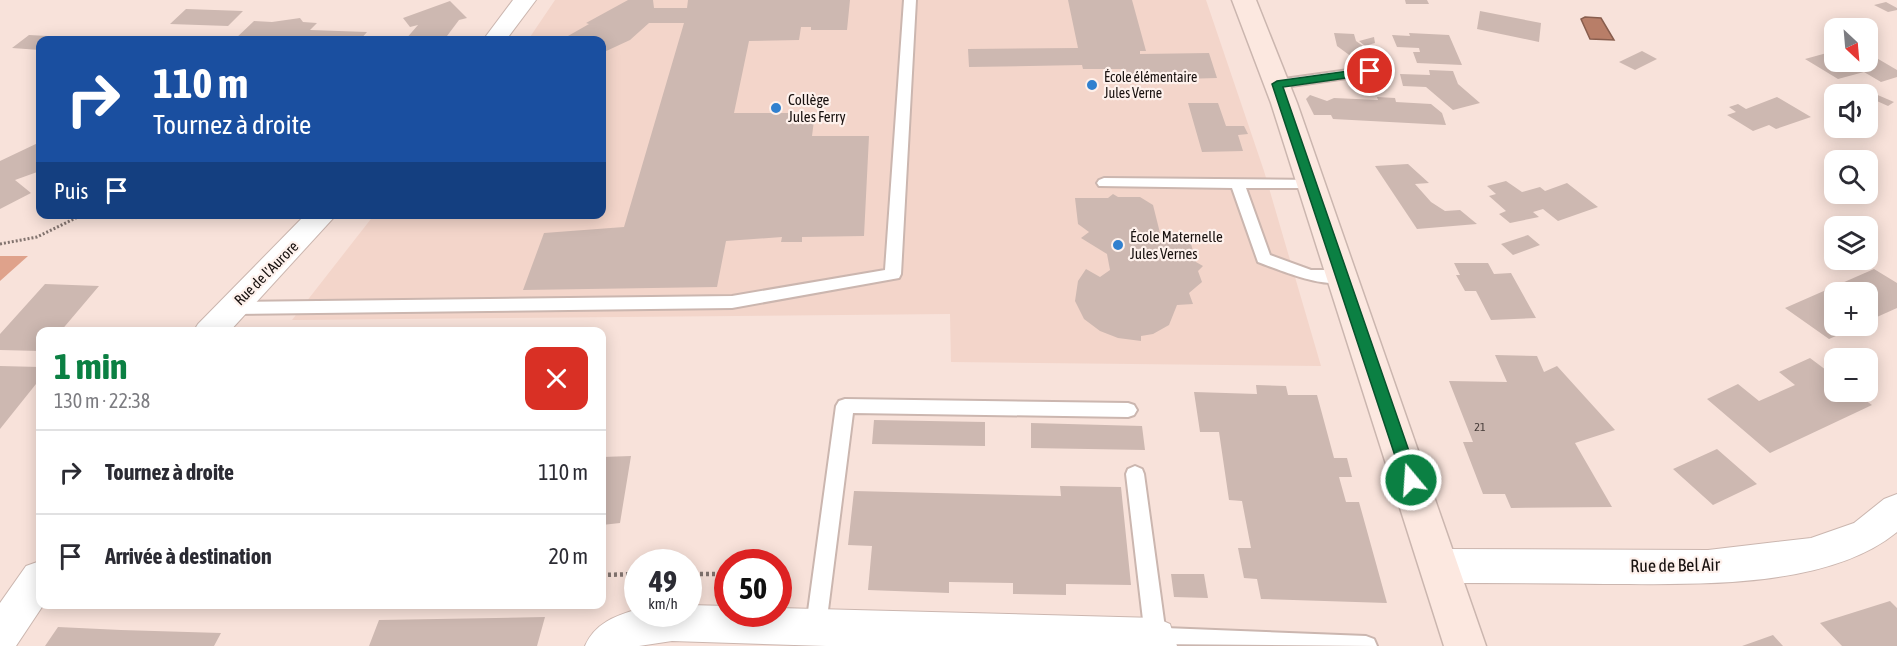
<!DOCTYPE html>
<html lang="fr">
<head>
<meta charset="utf-8">
<style>
	body { margin:0; font-family:"Asap Condensed",sans-serif; background:#f2f2f3; color:#2b2b33; height:100vh; display:flex; flex-direction:column; font-size:22px; white-space:nowrap }
	* { box-sizing:border-box; margin:0 }
	p { font-size:20px; color:#7c7c81 }
	.icon { flex:none; width:33px; height:33px; fill:none; stroke:currentColor; stroke-width:2; stroke-linecap:round; stroke-linejoin:round }
	.map { position:relative; flex:1; overflow:hidden }
	.panel { position:absolute; left:36px; top:327px; width:570px; height:282px; display:flex; flex-direction:column; background:#fff; border-radius:12px; box-shadow:0 3px 15px #0003 }
	.panel>* { flex:none }
	.hud { position:absolute; left:36px; top:36px; width:570px; height:183px; border-radius:12px; box-shadow:0 3px 15px #0003; background:#1a4fa0; color:#fff; overflow:hidden }
	.needle { width:39px; rotate:154deg }
	.buttons { position:absolute; left:1824px; top:18px; display:grid; gap:12px }
	.buttons a { display:grid; place-items:center; width:54px; height:54px; border-radius:12px; background:#fff; box-shadow:0 3px 15px #0003; font-size:30px }
	.speed { position:absolute; left:624px; top:549px; display:flex; gap:12px; font-size:30px; font-weight:700; text-align:center }
	.speed>* { display:grid; place-content:center; width:78px; height:78px; border-radius:50%; background:#fff; box-shadow:0 3px 15px #0003; line-height:1 }
	.speed small { font-size:15px; font-weight:400 }
	.speed .limit { border:9px solid #d22; background:#fff; color:#111 }
	.pin { position:absolute; display:grid; place-items:center; width:51px; height:51px; color:#fff; margin:-26px; border:3px solid #fff; border-radius:50%; box-shadow:0 2px 6px #0007 }
	.me { position:absolute; width:66px; margin:-33px; rotate:342deg; stroke-linejoin:round; filter:drop-shadow(0 0 4px #0008) }
	.turn { display:flex; align-items:center; gap:21px; height:126px; padding:0 18px; font-size:27px }
	.turn .icon { width:78px; height:78px; stroke-width:2.5 }
	.turn b { display:block; font-size:42px; line-height:51px }
	.then { display:flex; align-items:center; height:57px; padding:0 18px; background:#0003; gap:12px; font-size:22px }
	.round { display:grid; place-items:center; flex:none; width:63px; height:63px; border-radius:12px; background:#f2f2f3 }
	.overview { display:flex; align-items:center; justify-content:space-between; height:102px; padding:0 18px }
	h1 { font-size:36px; font-weight:700; line-height:45px; color:#0b8043 }
	ul { padding:0; list-style:none }
	li { display:flex; align-items:center; gap:18px; height:84px; padding:0 18px; border-top:2px solid #e1e1e2 }
	li div { flex:1 }
	li b { display:block; font-size:22px }
	li em { font-style:normal }
	.map>svg:first-child { display:block }
	.built { fill:#f3d5ca }
	.forest { fill:#dfa28b }
	.water { fill:#b87e68; stroke:#885d4d; stroke-width:1.5 }
	.building { fill:#cdb8b1 }
	.lines { fill:none; stroke-linecap:round; stroke-linejoin:round }
	.service-casing { stroke:#cbb6af; stroke-width:4 }
	.minor-casing { stroke:#cbb6af; stroke-width:2 }
	.secondary-casing { stroke:#cbb6af; stroke-width:3 }
	.path-far1 { stroke:#82746f; stroke-width:3; stroke-dasharray:2 2; stroke-linecap:butt }
	.path { stroke:#82746f; stroke-width:4.5; stroke-dasharray:3 3; stroke-linecap:butt }
	.service { fill:#fff; fill-rule:evenodd }
	.minor { fill:#fff; fill-rule:evenodd }
	.secondary { fill:#fce8e0; fill-rule:evenodd }
	.route { fill:#0b8043; stroke:#07532c; stroke-width:1.5 }
	.poi-dot { fill:#3080cf; stroke:#fef1ec; stroke-width:2 }
	.labels { text-anchor:middle; dominant-baseline:central; stroke-width:4.5; stroke-linejoin:round; paint-order:stroke }
	.number-label { font-size:12px; fill:#453b38 }
	.far-poi-label { font-size:14px; fill:#18110f; stroke:#fef1ec; text-anchor:start }
	.poi-label { font-size:15px; fill:#18110f; stroke:#fef1ec; text-anchor:start }
	.street-label { font-size:15px; fill:#18110f; stroke:#fef1ec }
	.near-street-label { font-size:18px; fill:#18110f; stroke:#fef1ec }
</style>
</head>
<body>
<div class="map">
<svg width="1897" height="646" viewBox="0 0 1897 646">
	<rect width="100%" height="100%" fill="#f8e2da"/>
	<path class="built" d="M555,0H1206L1264,171L1321,366L951,362L950,314L292,320L374,215L602,214V40H528Z"/>
	<path class="forest" d="M0,256H28L0,281Z"/>
	<path class="water" d="M1585,17L1601,18L1614,40L1590,39L1581,19Z"/>
	<path class="building" d="M628,0H653L654,8H687L688,0H850L847,30H811V27H801L799,40L749,41L734,113H815L812,136H869L864,236L802,237V242H781L782,237L726,241L717,287L523,290L544,233L624,227L684,23H649L630,40L602,53V40H561L589,24L586,23Z
		M1068,0H1132L1146,51H1140V54L1209,53L1217,78L1183,79L1182,74L1127,75L1126,69H1083L1082,65L969,67L968,49L1078,48Z
		M1405,0H1427L1429,4H1406Z
		M450,1L467,18L459,20L444,40H405L418,25L410,27L403,18Z
		M1886,2L1897,8V10L1888,12L1874,5Z
		M186,9L243,11L228,26L170,24Z
		M1480,11L1541,23L1539,42L1477,29Z
		M300,18L303,22L317,23L310,30L367,32L360,40L258,37L255,40H234L254,21L272,22Z
		M1334,33L1354,34L1356,41L1374,54L1356,60L1337,46Z
		M1409,33L1449,35L1462,65L1417,63L1413,52H1420L1419,48L1397,47L1392,35L1410,36Z
		M29,35L104,39V40H40V50L12,48Z
		M1374,37L1375,43L1365,46L1359,41Z
		M1642,51L1657,59L1635,70L1619,62Z
		M1834,51V62H1868V53L1897,70V77L1881,82L1864,72L1838,79L1805,59Z
		M1429,70L1453,71L1458,84L1480,103L1453,110L1426,87L1403,86L1400,74L1430,75Z
		M1873,93L1894,102L1888,106L1868,97Z
		M1310,95L1327,101L1334,98L1378,100L1377,97L1395,98L1396,102L1431,104L1442,113L1446,125L1333,119L1331,115H1314L1306,99Z
		M1777,97L1811,117L1776,129L1769,125L1753,131L1727,115L1736,112L1729,107L1738,104L1746,109Z
		M1188,103H1218L1226,126H1244L1248,134L1238,135L1243,151L1202,152Z
		M40,142V171L15,180L31,193L0,209V161Z
		M1408,164L1429,183L1415,184L1431,202L1445,211L1460,210L1477,224L1417,229L1375,166Z
		M1506,181L1522,192L1540,187L1545,191L1567,183L1598,207L1558,221L1543,209L1533,212L1539,217L1510,223L1499,214L1506,211L1489,196L1496,194L1487,186Z
		M1113,194L1118,197H1140L1153,205L1162,241L1190,240L1196,262L1203,266L1198,271L1202,282L1189,293L1193,304L1177,305L1169,325L1153,334L1141,336V341L1118,338L1100,331L1084,319L1075,301L1078,281L1086,269L1100,277L1110,270L1107,254L1081,238L1089,232L1078,224L1075,198H1108Z
		M1528,235L1540,245L1513,255L1501,244Z
		M1454,263H1488L1494,274L1511,273L1536,318L1491,320L1476,291H1465L1456,275H1460Z
		M1874,269L1897,283V308L1868,321V292H1834V326H1859L1829,339L1785,308Z
		M45,284L99,286L60,332H40V351L0,350V334Z
		M1495,355L1537,356L1544,372L1557,366L1615,430L1575,443L1612,507L1511,508L1505,494H1483L1463,442H1473L1449,381L1507,382Z
		M1810,358L1834,376V392H1854L1872,405L1770,453L1707,399L1738,384L1759,401L1795,385L1779,372Z
		M0,366L40,367V379L0,429Z
		M1256,385L1286,386L1288,395H1317L1334,458H1347L1352,477H1339L1346,502H1359L1387,603L1261,599L1257,579L1244,578L1238,548H1251L1242,501L1229,500L1219,432H1200L1194,392L1257,394Z
		M874,420L985,422V446L872,444Z
		M1031,423L1142,426L1145,450L1031,448Z
		M1717,449L1757,484L1713,505L1673,469Z
		M631,456L620,523L602,525V457Z
		M1060,486L1121,487L1131,585L1066,584V595L1013,594V583L949,582V593L868,590L872,546L848,545L854,491L1061,496Z
		M1171,574H1204L1208,598L1174,597Z
		M1890,601L1897,608V646H1842L1820,623Z
		M545,617L537,646H369L379,620Z
		M58,627L121,630L221,633L214,646H45Z
		M1773,635L1783,646H1742L1759,640Z"/>
	<g class="lines">
		<defs>
			<path id="service" d="M904,0H916L901,274L899,278L732,308L231,314L223,308L231,302L732,296L885,270Z
				M1370,67L1376,71L1375,74L1277,88L1270,84L1277,80Z
				M1104,178L1316,180L1318,183L1316,186L1311,188H1246L1270,255L1311,270H1343L1351,276C1338,296 1275,268 1258,262L1232,188L1099,186L1097,183L1099,180Z
				M845,399L1128,403L1134,405L1137,410L1134,415L1128,417L853,413L826,626L823,633L816,636L809,633L806,626L836,406L839,401Z
				M1135,466L1142,469L1144,474L1165,628L1366,636L1374,639L1377,646L1149,644L1145,637L1126,474L1128,469Z"/>
			<path id="minor" d="M513,0H536L506,40H483Z
				M306,214H337L229,332H193L198,324Z
				M1897,494V532C1826,590 1693,584 1605,584C1550,583 1495,583 1440,583L1426,578L1421,566L1426,554L1440,549L1708,550L1811,538L1854,523L1884,499Z
				M40,561V604H44L16,646H0V603L26,566Z
				M688,605L728,606V614H778V608L1156,618L1170,624L1177,646H826L672,641L639,646H585C595,623 615,616 638,609V614H688Z"/>
			<path id="secondary" d="M1232,0H1256L1297,103L1486,646H1444L1271,103Z"/>
		</defs>
		<use href="#service" class="service-casing"/>
		<use href="#minor" class="minor-casing"/>
		<use href="#secondary" class="secondary-casing"/>
		<path class="path-far1" d="M0,244L37,237L84,214"/>
		<path class="path" d="M688,574H721L720,587
			M602,575L638,574"/>
		<use href="#service" class="service"/>
		<use href="#minor" class="minor"/>
		<use href="#secondary" class="secondary"/>
	</g>
	<path class="route" d="M1370,68L1374,69V74L1283,87L1419,480L1411,486L1403,480L1272,84L1277,81Z"/>
	<g class="poi-dot">
		<circle cx="1092" cy="85" r="6"/>
		<circle cx="776" cy="108" r="6"/>
		<circle cx="1118" cy="245" r="6"/>
	</g>
	<g class="labels">
		<g class="number-label">
			<text x="1480" y="427">21</text>
		</g>
		<g class="far-poi-label">
			<text x="1104" y="77">École élémentaire<tspan x="1104" dy="16">Jules Verne</tspan></text>
		</g>
		<g class="poi-label">
			<text x="788" y="99">Collège<tspan x="788" dy="17">Jules Ferry</tspan></text>
			<text x="1130" y="236">École Maternelle<tspan x="1130" dy="17">Jules Vernes</tspan></text>
		</g>
		<g class="street-label">
			<text transform="translate(266 273) rotate(-45)">Rue de l'Aurore</text>
		</g>
		<g class="near-street-label">
			<text transform="translate(1675 565) rotate(-1)">Rue de Bel Air</text>
		</g>
	</g>
</svg>
<div class="buttons">
<a><svg class="needle" viewBox="-14 -14 28 28"><path d="M0-13l5 13h-10z" fill="#e53935"/><path d="M0 13l5-13h-10z" fill="#7c7c81"/></svg></a>
<a><svg class="icon" aria-label="sound" viewBox="0 0 24 24"><path d="M4 9h4l5-4v14l-5-4H4zM17 9q2 3 0 6"/></svg></a>
<a><svg class="icon" aria-label="search" viewBox="0 0 24 24"><circle cx="10" cy="10" r="6"/><path d="M15 15l6 6"/></svg></a>
<a><svg class="icon" aria-label="layers" viewBox="0 0 24 24"><path d="M12 4l9 5-9 5-9-5zM3 14l9 5 9-5"/></svg></a>
<a>+</a>
<a>−</a>
</div>
<div class="speed"><div>49<small>km/h</small></div><div class="limit">50</div></div>
<div class="pin" style="left:1370px;top:71px;background:#d93025"><svg class="icon" aria-label="arrive" viewBox="0 0 24 24"><path d="M6 21V4h12l-3 4 3 4H6"/></svg></div>
<svg class="me" style="left:1411px;top:480px" viewBox="-20 -20 40 40"><circle r="17" fill="#0b8043" stroke="#fff" stroke-width="3"/><path d="M0-11L8 9 0 5-8 9z" fill="#fff"/></svg>
<div class="hud">
<div class="turn"><svg class="icon" aria-label="right" viewBox="0 0 24 24"><path d="M7 20v-9h11M14 6l5 5-5 5"/></svg><div><b>110 m</b>Tournez à droite</div></div>
<div class="then">Puis<svg class="icon" aria-label="arrive" viewBox="0 0 24 24"><path d="M6 21V4h12l-3 4 3 4H6"/></svg></div>
</div>
<section class="panel">
<div class="overview"><div><h1>1 min</h1><p>130 m · 22:38</p></div><a class="round" style="background:#d93025;color:#fff"><svg class="icon" aria-label="close" viewBox="0 0 24 24"><path d="M6 6l12 12M18 6L6 18"/></svg></a></div>
<ul>
<li><svg class="icon" aria-label="right" viewBox="0 0 24 24"><path d="M7 20v-9h11M14 6l5 5-5 5"/></svg><div><b>Tournez à droite</b></div><em>110 m</em></li>
<li><svg class="icon" aria-label="arrive" viewBox="0 0 24 24"><path d="M6 21V4h12l-3 4 3 4H6"/></svg><div><b>Arrivée à destination</b></div><em>20 m</em></li>
</ul>
</section>
</div>
</body>
</html>
